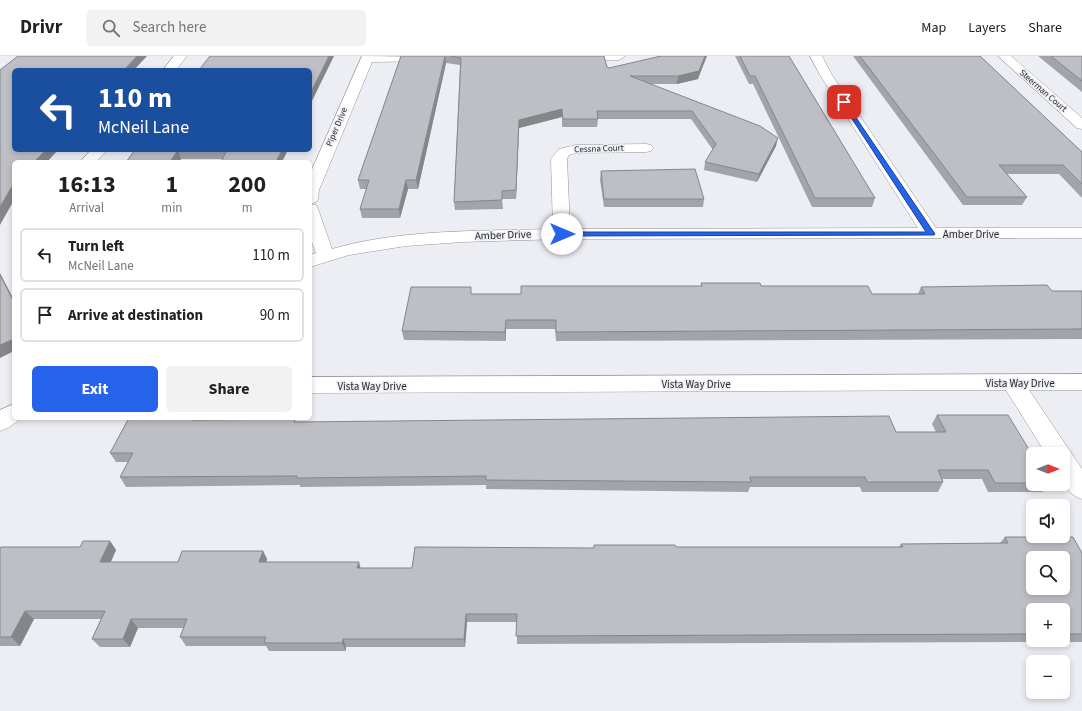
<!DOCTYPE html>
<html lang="en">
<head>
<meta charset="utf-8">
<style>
	body { margin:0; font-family:"Source Sans 3",sans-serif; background:#f2f2f2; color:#202124; height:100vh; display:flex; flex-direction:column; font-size:15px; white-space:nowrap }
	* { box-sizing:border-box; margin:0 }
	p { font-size:13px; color:#757577 }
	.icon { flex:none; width:22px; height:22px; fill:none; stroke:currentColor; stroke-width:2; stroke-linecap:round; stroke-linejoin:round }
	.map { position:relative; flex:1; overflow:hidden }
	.panel { position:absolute; left:12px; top:104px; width:300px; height:260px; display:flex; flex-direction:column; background:#fff; border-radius:6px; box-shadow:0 2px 6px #0003 }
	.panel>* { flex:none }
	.top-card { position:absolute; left:12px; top:12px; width:300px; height:84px; border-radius:6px; box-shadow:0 2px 6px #0003; background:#1a4fa0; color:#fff; overflow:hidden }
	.needle { width:26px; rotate:90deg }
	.controls { position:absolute; left:1026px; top:391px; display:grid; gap:8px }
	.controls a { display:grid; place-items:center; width:44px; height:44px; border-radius:6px; background:#fff; box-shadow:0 2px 6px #0003; font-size:20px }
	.pin { position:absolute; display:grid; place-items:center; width:34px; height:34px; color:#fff; margin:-17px; border-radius:8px; box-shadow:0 2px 6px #0006 }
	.me { position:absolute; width:44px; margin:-22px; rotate:90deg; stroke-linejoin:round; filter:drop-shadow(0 0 3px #0008) }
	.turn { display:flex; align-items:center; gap:14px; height:84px; padding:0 20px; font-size:18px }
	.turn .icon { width:52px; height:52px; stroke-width:2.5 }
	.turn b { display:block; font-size:28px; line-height:34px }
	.eta { display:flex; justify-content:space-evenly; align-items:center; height:68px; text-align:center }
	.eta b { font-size:24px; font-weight:700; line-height:28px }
	.primary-button { display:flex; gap:8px; margin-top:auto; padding:8px 20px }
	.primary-button a { flex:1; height:46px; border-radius:6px; background:#2563eb; color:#fff; font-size:16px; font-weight:700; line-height:46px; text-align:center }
	.primary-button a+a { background:#f2f2f2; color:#202124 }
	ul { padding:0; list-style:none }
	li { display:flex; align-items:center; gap:12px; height:54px; margin:0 8px 6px; padding:0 12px; border:2px solid #e0e0e0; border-radius:6px }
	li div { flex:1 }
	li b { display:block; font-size:15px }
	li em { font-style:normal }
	header { display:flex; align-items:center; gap:24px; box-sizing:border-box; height:56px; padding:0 20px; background:#fff; border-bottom:1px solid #e0e0e0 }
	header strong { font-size:19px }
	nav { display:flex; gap:22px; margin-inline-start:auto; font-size:14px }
	.search { width:280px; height:36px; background:#f2f2f2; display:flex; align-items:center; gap:10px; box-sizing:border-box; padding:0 14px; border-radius:6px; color:#757577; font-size:15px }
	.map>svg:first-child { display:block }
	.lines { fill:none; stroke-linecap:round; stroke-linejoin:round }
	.minor-casing { stroke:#94969b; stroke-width:1 }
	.minor { fill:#fff; fill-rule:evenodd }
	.wall { fill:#a3a4a9; fill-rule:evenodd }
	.shaded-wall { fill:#84868a }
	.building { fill:#bdbfc5; stroke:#84868a; fill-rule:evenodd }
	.route { fill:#2563eb; stroke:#184099 }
	.labels { text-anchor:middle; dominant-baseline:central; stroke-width:3; stroke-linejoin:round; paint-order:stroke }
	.far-street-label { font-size:9px; fill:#29292c; stroke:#eceef4 }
	.street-label { font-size:11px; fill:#29292c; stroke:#eceef4 }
</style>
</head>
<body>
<header>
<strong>Drivr</strong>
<div class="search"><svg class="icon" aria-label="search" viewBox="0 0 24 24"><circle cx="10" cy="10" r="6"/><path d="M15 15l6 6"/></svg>Search here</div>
<nav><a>Map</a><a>Layers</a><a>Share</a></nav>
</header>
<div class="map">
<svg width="1082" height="655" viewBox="0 0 1082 655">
	<rect width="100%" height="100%" fill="#eceef4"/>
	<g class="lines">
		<defs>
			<path id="minor" d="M174,0H187L176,14H163Z
				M362,0L436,1L430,5L372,6L319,134L318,143L316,146L310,148V118Z
				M568,0H625L619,4H574Z
				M810,0H822L832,19L936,172H1082V182L562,183L462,186L406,190L349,199L310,211V199L316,197L310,181V148L316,149L318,153L332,193C400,173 483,175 553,173L551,103L559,93L576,89L646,88L651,89L653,92L651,95L646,96L576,97L569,99L567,103L570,173L918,172L820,19Z
				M998,0H1011L1082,62V73L1077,72Z
				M91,94H107L96,106H80Z
				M1082,318V334H1029L1082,413V443C1060,436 1063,417 1063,398H1046L1006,334L310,337V321Z
				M14,348V362H22L8,372L0,375V354Z"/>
		</defs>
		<use href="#minor" class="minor-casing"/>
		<use href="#minor" class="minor"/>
	</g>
	<path class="wall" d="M401,0H604L607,11L609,12L698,23L677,28H650L776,90L757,126L704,114L705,106L713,94L691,63H598L597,71H562V61L519,72L516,143H502L503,153L455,154L454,146L460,9L446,7L418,133H408L400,162H362L360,153L367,133H360L358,124Z
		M735,0H789L875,142L872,151H812L753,28H749Z
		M853,0H980L1082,96V142L1059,118H1007L1027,141L1022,149H963Z
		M1038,0H1082V36Z
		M135,94H288L223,103H181L179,106H126Z
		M601,115L704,143L703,151H604L600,124Z
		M701,227L761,230L872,238H918L921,231L1052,235H1082V283L556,285L555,273H506V285L404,284L402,275L472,238H521L701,230Z
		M937,359L1033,400V428H1049L1042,436H988L982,423H942L943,426L938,436H862L860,431H750L748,436L486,433V429L300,431V429L126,431L120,421L128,406H116L110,397L129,362H203L202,364L896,376H936L932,368Z
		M1005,481L1082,497V586H1046L517,588V566H467L465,591H346V595H269L266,590H186L180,581L184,572H138L130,591H100L92,583L101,563H34L20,590H0V492L80,491L110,485L116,494L111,506H178L263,495L267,503L266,506L361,512H412L594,492V489L676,491H899L901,488L1000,487ZM1033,554H1063V584H1033Z"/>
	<path class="shaded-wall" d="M137,0H147L134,14H124Z
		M329,0H334L310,49V38Z
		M446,0V7L418,133L416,124Z
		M705,0H707L698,23L677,28L678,20Z
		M562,53V61L519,72L516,143V134L519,64Z
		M778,82L776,90L757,126L759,118Z
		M46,94H58L47,106H34Z
		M178,94L181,103L179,106H170Z
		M282,94H288L282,106H276Z
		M406,124L408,133L400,162L399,153Z
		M14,128V144L0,169V172V151L11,132Z
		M0,217L14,244V246L0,219Z
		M506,264V285L505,276Z
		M14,283V295L0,302V289Z
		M194,362H203L198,373L193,364Z
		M110,485L116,494L107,514L100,506Z
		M263,495L267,503L264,514L259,506Z
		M359,506L361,514L357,512Z
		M25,555L34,563L20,590L11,581Z
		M466,558L467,566L465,591L464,583Z
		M131,563L138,572L130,591L123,583Z
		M343,583L346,591V595L342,587Z"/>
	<path class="building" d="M18,0H137L124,14H14V94H46L34,106H14V128L11,132L0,151V14Z
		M210,0H329L310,38V14H199Z
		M401,0H445L416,124H406L399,153H360L369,124H358Z
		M450,0H604L607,11L609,12L661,0H705L699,15L678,20H630L760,70L778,82L759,118L705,106L716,88L692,55H597L598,63H563L562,53L519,64L516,134L502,135V144L454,146L461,2Z
		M740,0H789L875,142H815L755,20H750Z
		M860,0H980L1082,96V128L1063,109H999L1027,141H967Z
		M1051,0H1082V25Z
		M135,94H282L276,106H221L227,94H178L170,106H126Z
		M695,113L704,143H604L601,115Z
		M0,219L14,246V283L0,289Z
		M701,227H760L761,230H868L872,238H925L921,231L1047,229L1052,235H1082V273L556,276V264H506L505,276L402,275L411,231H471V238H521V230H702Z
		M937,359H1008L1033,400V427H995L988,414H938L943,426H867L865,421H750L751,426L486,424V420L297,422V420L120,421L133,397H110L129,362H194L193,364L295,363L294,366L889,360L896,376H946Z
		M1005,481H1073L1082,497V578H1063V554H1033V578L516,580L517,558H466L464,583H343L342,587H264L266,581H180L187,563H131L123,583H92L105,555H25L11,581H0V492L1,491H80L83,485H110L100,506H178L182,495H263L259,506H359L357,512H412L415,491L594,492V489H675L676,491H903L901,488L1008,487ZM1033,502H1063V532H1033Z"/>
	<path class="route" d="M844,44L935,178L934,179L562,180L558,178L562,176H926L841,46Z"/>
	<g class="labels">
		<g class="far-street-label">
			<text transform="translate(1043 35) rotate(41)">Steerman Court</text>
			<text transform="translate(337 71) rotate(-67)">Piper Drive</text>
			<text transform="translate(599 93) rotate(-2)">Cessna Court</text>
		</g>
		<g class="street-label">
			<text x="971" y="178">Amber Drive</text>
			<text transform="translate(503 179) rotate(-2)">Amber Drive</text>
			<text x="1020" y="327">Vista Way Drive</text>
			<text x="696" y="328">Vista Way Drive</text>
			<text x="372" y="330">Vista Way Drive</text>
		</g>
	</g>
</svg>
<div class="controls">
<a><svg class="needle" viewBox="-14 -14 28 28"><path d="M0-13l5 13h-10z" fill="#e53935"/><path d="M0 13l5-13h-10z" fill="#757577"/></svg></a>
<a><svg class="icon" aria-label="sound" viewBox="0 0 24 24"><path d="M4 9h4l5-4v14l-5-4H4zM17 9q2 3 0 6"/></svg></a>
<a><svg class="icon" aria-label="search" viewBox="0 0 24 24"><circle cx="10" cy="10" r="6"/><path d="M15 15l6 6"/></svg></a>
<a>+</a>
<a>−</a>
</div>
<div class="pin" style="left:844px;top:46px;background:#d93025"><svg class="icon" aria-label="arrive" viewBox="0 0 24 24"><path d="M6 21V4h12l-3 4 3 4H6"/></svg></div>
<svg class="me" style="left:562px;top:178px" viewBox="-20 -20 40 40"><circle r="19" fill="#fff"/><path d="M0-13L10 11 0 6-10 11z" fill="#2563eb"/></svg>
<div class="top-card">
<div class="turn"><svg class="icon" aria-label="left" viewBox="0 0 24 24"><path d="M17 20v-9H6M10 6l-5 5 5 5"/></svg><div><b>110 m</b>McNeil Lane</div></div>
</div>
<section class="panel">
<div class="eta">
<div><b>16:13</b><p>Arrival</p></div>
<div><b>1</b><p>min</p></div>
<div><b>200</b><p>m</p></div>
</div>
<ul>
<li><svg class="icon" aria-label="left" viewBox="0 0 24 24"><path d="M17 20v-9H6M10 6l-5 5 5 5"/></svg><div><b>Turn left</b><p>McNeil Lane</p></div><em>110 m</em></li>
<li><svg class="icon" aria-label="arrive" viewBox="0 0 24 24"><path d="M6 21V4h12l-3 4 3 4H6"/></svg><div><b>Arrive at destination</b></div><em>90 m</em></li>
</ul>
<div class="primary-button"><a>Exit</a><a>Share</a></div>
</section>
</div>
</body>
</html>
